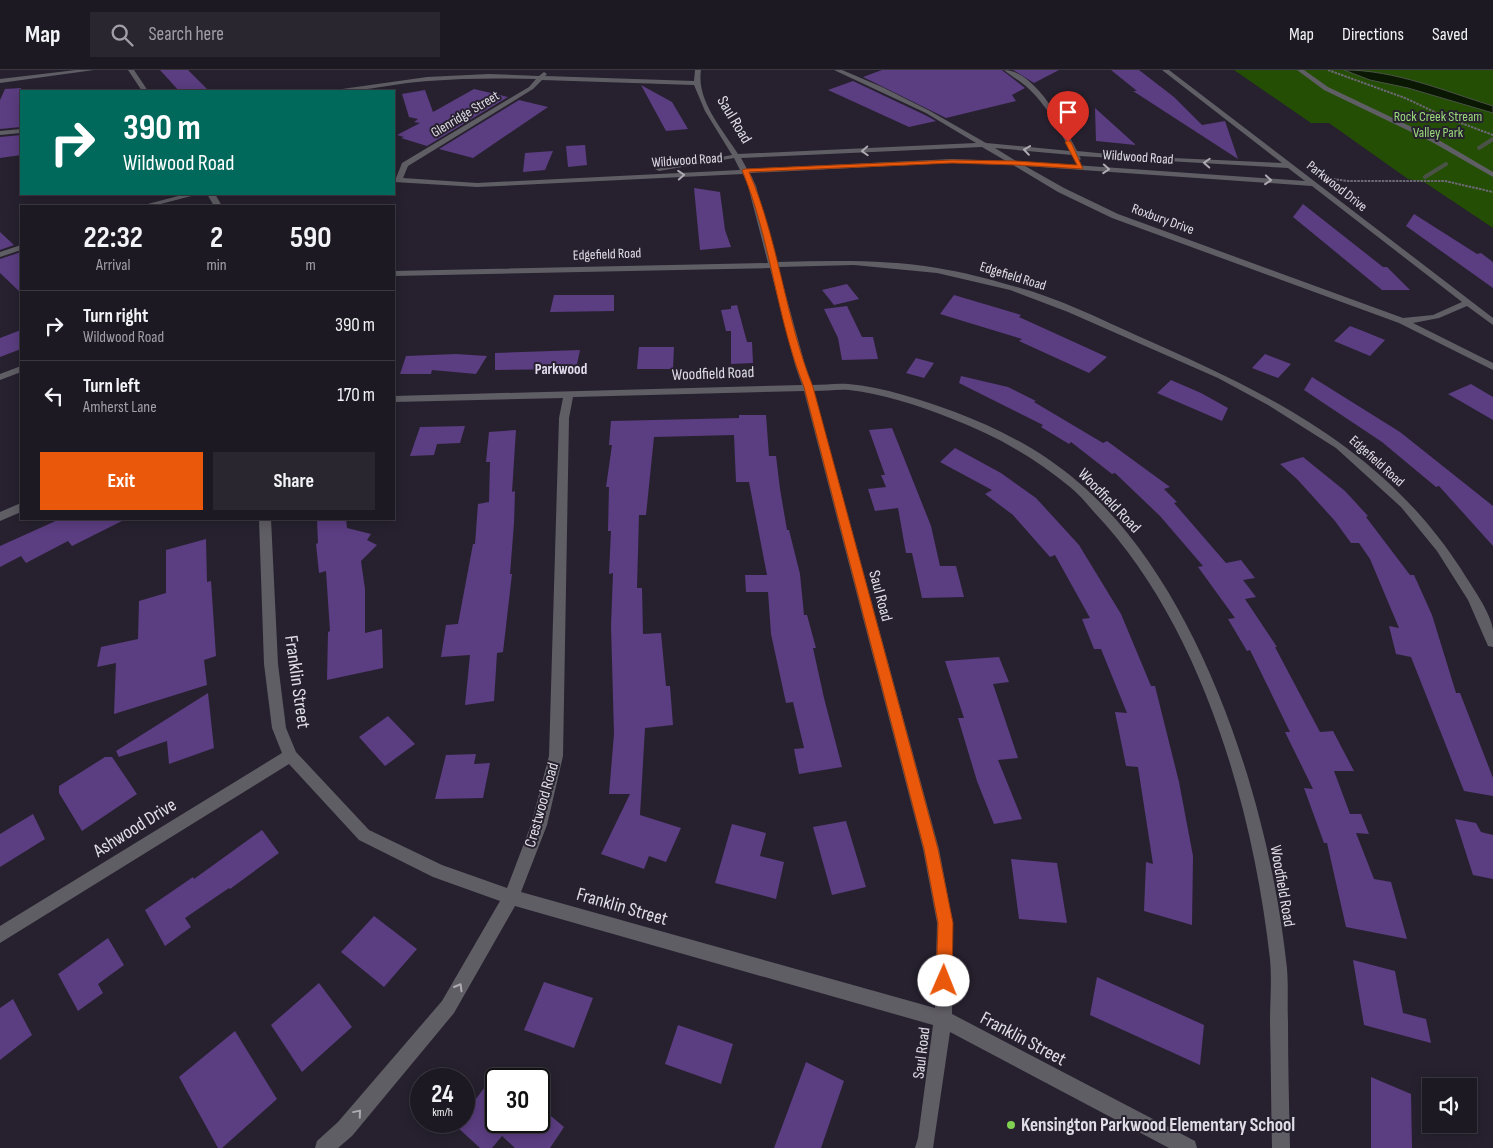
<!DOCTYPE html>
<html lang="en">
<head>
<meta charset="utf-8">
<style>
	body { margin:0; font-family:"Sofia Sans Condensed",sans-serif; background:#2a2630; color:#f1f3f6; height:100vh; display:flex; flex-direction:column; font-size:19px; white-space:nowrap }
	* { box-sizing:border-box; margin:0 }
	p { font-size:16px; color:#a0a0a6 }
	.icon { flex:none; width:28px; height:28px; fill:none; stroke:currentColor; stroke-width:2; stroke-linecap:round; stroke-linejoin:round }
	.map { position:relative; flex:1; overflow:hidden }
	.sheet { position:absolute; left:20px; top:135px; width:375px; height:315px; display:flex; flex-direction:column; background:#1d1923; border-radius:0px; box-shadow:0 2px 12px #0003,0 0 0 1px #3b3841 }
	.sheet>* { flex:none }
	.guide { position:absolute; left:20px; top:20px; width:375px; height:105px; border-radius:0px; box-shadow:0 2px 12px #0003,0 0 0 1px #3b3841; background:#00695c; color:#fff; overflow:hidden }
	.fabs { position:absolute; left:1422px; top:1008px; display:grid; gap:10px }
	.fabs a { display:grid; place-items:center; width:55px; height:55px; border-radius:0px; background:#1d1923; box-shadow:0 2px 12px #0003,0 0 0 1px #3b3841; font-size:25px }
	.speed { position:absolute; left:410px; top:998px; display:flex; gap:10px; font-size:25px; font-weight:700; text-align:center }
	.speed>* { display:grid; place-content:center; width:65px; height:65px; border-radius:50%; background:#1d1923; box-shadow:0 2px 12px #0003,0 0 0 1px #3b3841; line-height:1 }
	.speed small { font-size:12px; font-weight:400 }
	.speed .limit { border:2px solid #111; border-radius:8px; background:#fff; color:#111 }
	.pin { position:absolute; display:grid; place-items:center; width:42px; height:42px; color:#fff; margin:-51px -21px; border-radius:50% 50% 50% 0; rotate:-45deg; box-shadow:0 0 5px #0007 }
	.pin .icon { rotate:45deg }
	.me { position:absolute; width:55px; margin:-28px; rotate:1deg; stroke-linejoin:round; filter:drop-shadow(0 0 4px #0008) }
	.turn { display:flex; align-items:center; gap:18px; height:105px; padding:0 20px; font-size:22px }
	.turn .icon { width:65px; height:65px; stroke-width:2.5 }
	.turn b { display:block; font-size:35px; line-height:42px }
	.eta { display:flex; justify-content:space-evenly; align-items:center; height:85px; text-align:center }
	.eta b { font-size:30px; font-weight:700; line-height:35px }
	.button { display:flex; gap:10px; margin-top:auto; padding:10px 20px }
	.button a { flex:1; height:58px; border-radius:0px; background:#ea580c; color:#fff; font-size:20px; font-weight:700; line-height:58px; text-align:center }
	.button a+a { background:#2a2630; color:#f1f3f6 }
	ul { padding:0; list-style:none }
	li { display:flex; align-items:center; gap:15px; height:70px; padding:0 20px; border-top:1px solid #3b3841 }
	li div { flex:1 }
	li b { display:block; font-size:19px }
	li em { font-style:normal }
	header { display:flex; align-items:center; gap:30px; box-sizing:border-box; height:70px; padding:0 25px; background:#1d1923; border-bottom:1px solid #3b3841 }
	header strong { font-size:24px }
	nav { display:flex; gap:28px; margin-inline-start:auto; font-size:18px }
	.search { width:350px; height:45px; background:#2a2630; display:flex; align-items:center; gap:12px; box-sizing:border-box; padding:0 18px; border-radius:0px; color:#a0a0a6; font-size:19px }
	.map>svg:first-child { display:block }
	.green { fill:#244e04 }
	.water { fill:#091703; stroke:#4a5247 }
	.lines { fill:none; stroke-linecap:round; stroke-linejoin:round }
	.stream { stroke:#4a5247; stroke-width:4 }
	.building { fill:#5b3d81 }
	.path { stroke:#6d6875; stroke-width:2; stroke-dasharray:2.5 1; stroke-linecap:butt }
	.minor { fill:#605e65; fill-rule:evenodd }
	.oneway { stroke:#adaab2 }
	.route { fill:#ea580c; stroke:#983908 }
	.poi-dot { fill:#80d051; stroke:#27212f; stroke-width:2 }
	.labels { text-anchor:middle; dominant-baseline:central; stroke-width:4; stroke-linejoin:round; paint-order:stroke }
	.far-street-label { font-size:14px; fill:#e0dde6; stroke:#27212f }
	.far-park-label { font-size:14px; fill:#99d979; stroke:#27212f }
	.far-neighbourhood-label { font-size:15px; font-weight:bold; fill:#e4ddf0; stroke:#27212f }
	.street-label { font-size:16px; fill:#e0dde6; stroke:#27212f }
	.near-street-label { font-size:19px; fill:#e0dde6; stroke:#27212f }
	.near-poi-label { font-size:19px; font-weight:bold; fill:#e0dde6; stroke:#27212f; text-anchor:start }
</style>
</head>
<body>
<header>
<strong>Map</strong>
<div class="search"><svg class="icon" aria-label="search" viewBox="0 0 24 24"><circle cx="10" cy="10" r="6"/><path d="M15 15l6 6"/></svg>Search here</div>
<nav><a>Map</a><a>Directions</a><a>Saved</a></nav>
</header>
<div class="map">
<svg width="1493" height="1078" viewBox="0 0 1493 1078">
	<rect width="100%" height="100%" fill="#27212f"/>
	<path class="green" d="M1234,0H1493V158L1424,112L1408,109L1329,53H1311Z"/>
	<path class="water" d="M1344,0C1396,0 1444,21 1493,36V43L1408,18L1370,10Z"/>
	<g class="lines">
		<path class="stream" d="M1479,78L1493,69
			M1425,107L1446,94"/>
	</g>
	<path class="building" d="M160,0H188L209,21H179Z
		M882,0H1002L1025,18L1012,25L1016,31L946,48L863,7Z
		M1013,0H1059L1034,13Z
		M1111,0H1139L1174,27L1202,55L1225,51L1238,89L1133,21H1137Z
		M853,11L925,45L936,51L909,57L828,20Z
		M641,15L672,32L688,59L666,61Z
		M21,18V57L0,59V30L5,19Z
		M474,19L508,27L427,76L401,68L404,67L397,65L420,53L414,52L418,49L409,47L402,24L425,20L433,42Z
		M519,30L548,37L473,88L439,79Z
		M1095,38L1136,75L1096,71Z
		M21,65V85L0,88V67Z
		M585,75L587,95L568,97L566,76Z
		M553,81L545,100L523,102L525,83Z
		M694,118L720,122L725,160L731,177L700,180Z
		M1303,134L1383,197H1387L1410,220H1382L1293,147Z
		M1414,144L1477,184L1481,183L1493,192V218L1406,156Z
		M0,162L14,175L0,180Z
		M21,182V223L0,203V189Z
		M847,214L859,229L834,235L822,220Z
		M554,225H614V241L550,242Z
		M954,225L1021,245L1019,247L1107,287L1089,303L1019,271L1022,269L940,244Z
		M737,235L747,272H752L753,293L731,294V261H726L721,240L731,239V236Z
		M847,236L862,267H873L878,289L842,290L838,268L824,239Z
		M1350,256L1358,259L1385,270L1370,286L1334,271Z
		M21,260V279L0,287V268Z
		M639,277H674L673,299H637Z
		M580,280L576,299L495,300V283Z
		M456,284L487,286L476,304L432,300L431,304H400L406,286Z
		M1265,284L1291,294L1278,308L1252,298Z
		M916,288L934,293L924,308L906,303Z
		M961,306L1008,317L1036,331L1034,332L1103,373L1107,371L1170,417L1164,419L1177,432L1174,433L1226,493L1241,490L1255,508L1243,510L1256,527L1245,529L1277,577H1275L1320,662L1333,661L1354,701H1334L1350,744H1361L1369,764L1356,763L1374,809L1391,812L1407,869L1346,857L1327,773H1324L1304,718L1313,719L1285,662H1290L1250,580L1247,581L1228,549L1235,548L1198,497L1203,496L1160,446L1115,403L1112,404L1071,372L1069,374L1041,357L1043,355L959,313Z
		M1312,307L1400,362L1493,436V476L1439,416L1436,417L1382,372L1304,320Z
		M1171,310L1201,323L1228,338L1222,351L1157,323Z
		M1471,314L1493,327V350L1448,324Z
		M739,345H766L769,386H776L780,419L787,460H789L800,504L804,545H807L816,578H813L824,628L842,697L799,704L794,679L804,678L793,632L786,633L771,564L768,522H746L745,505H767L749,412H736L734,365L654,367L646,445H639L637,518H642L643,564L661,563L666,616H670L673,655L645,658L640,745L681,758L666,792L649,786L644,799L601,784L630,724H609L614,664L611,556L613,503L609,504L611,461H608L609,417H606L612,375H609L611,351L739,348Z
		M465,356L460,373L437,374L434,385L410,386L420,357Z
		M892,358L931,456L940,496H956L964,527L922,528L912,483H906L898,438L875,441L868,419L886,417L881,405H885L869,360Z
		M516,360L512,422L515,421L514,453L510,504H512L503,582L497,583L494,631L465,635L470,585L441,587L446,555L458,554L473,474H475L478,434L489,432L490,392H486L489,362Z
		M955,378L1001,403L1036,428L1079,475L1121,544L1151,616H1155L1179,712L1193,786L1192,855L1144,841L1146,792L1153,794L1138,697L1126,696L1115,642L1127,643L1101,579H1094L1082,549L1090,548L1055,485L1050,487L1013,445L985,424L992,420L940,392Z
		M1303,387L1345,421L1368,446L1366,447L1410,505H1414L1432,545L1456,623H1460L1493,708V726L1464,721L1411,587L1396,584L1389,556L1399,558L1370,489L1359,473H1351L1335,451L1297,409L1280,394Z
		M60,449H126L72,476L68,471L26,493L21,486L0,497V476Z
		M317,449H346L347,458L371,464L367,470L377,475L361,491L365,519V563L382,559L383,598L327,610L328,562L330,561L326,501L319,503L316,474L318,473Z
		M206,469L207,512L211,511L216,586L204,590L207,615L114,644L116,593L97,597L101,577L138,569L139,531L166,523V480Z
		M999,587L1009,612L993,614L1018,688L998,690L1022,749L994,754L977,711L958,648H964L945,591Z
		M208,623L214,678L169,694L167,671L119,687L116,681Z
		M388,646L415,674L385,696L359,667Z
		M476,684L474,694L490,693L483,728L435,729L446,685Z
		M105,687H112L137,724L82,761L59,723V716Z
		M33,744L45,769L0,797V764Z
		M1455,749L1476,753L1481,762L1493,765V809L1473,805Z
		M846,751L866,817L832,825L813,757Z
		M732,754L766,763L760,786L784,792L776,829L715,813Z
		M262,760L279,783L230,819L229,818L185,848L191,857L165,876L145,840L193,807L194,809Z
		M1011,789L1057,793L1067,853L1019,849Z
		M374,846L417,879L384,917L341,882Z
		M108,868L124,895L98,914L103,923L78,941L58,904Z
		M1353,890L1395,901L1403,943L1426,949L1431,973L1364,955Z
		M1097,907L1204,955L1200,995L1090,945Z
		M544,912L593,928L574,978L524,960Z
		M319,913L352,957L302,1002L271,955Z
		M13,929L32,965L0,990V938Z
		M678,955L733,974L721,1014L665,994Z
		M235,961L277,1029L222,1078H218L179,1007Z
		M806,992L844,1011L821,1078H774Z
		M496,1002V1051H539V1036L564,1057L550,1078H515L502,1066L492,1078H480L456,1056L459,1051H464V1045Z
		M1371,1007L1411,1024L1412,1078H1371Z"/>
	<g class="lines">
		<path class="path" d="M1328,0L1405,28L1445,47L1493,65
			M1333,109L1347,111H1445L1493,122"/>
		<path class="minor" d="M76,0H94L0,13V9Z
			M128,0H134L148,21H142Z
			M695,0H701C696,30 723,60 738,84L976,73L926,43L834,0H842L882,17L930,41L986,73L1070,81C1059,58 1047,36 1029,19C1021,11 1012,7 1004,0C1035,0 1065,57 1077,81L1129,86L1282,93L1162,0H1169L1493,248V255L1467,236L1439,248L1413,253L1493,293V300L1399,253L1112,148L1058,122L1013,95L952,93L750,103L756,116L777,192C830,191 884,189 937,198C963,202 989,209 1013,216C1056,227 1098,248 1138,266C1267,323 1381,376 1461,499C1470,514 1491,542 1493,560C1493,565 1493,572 1493,577L1488,576L1468,530L1437,481L1401,437L1336,378L1268,335L1218,308L1068,242L1010,220L937,203L854,195L778,197L805,295L812,315C824,315 836,313 848,314C884,317 922,330 955,342C1000,359 1042,381 1078,412C1201,516 1269,735 1286,890C1289,911 1287,931 1288,951C1288,994 1289,1036 1290,1078H1272C1271,1037 1271,995 1270,953C1270,932 1272,910 1270,889C1253,737 1201,554 1094,442C1086,433 1079,424 1070,417C1034,387 993,364 950,348C918,335 883,324 849,320C838,319 825,321 814,321L939,779L953,853L952,944L1195,1071L1197,1078H1169L950,962L933,1078H915L918,1068L933,955L515,836L454,943L352,1066L338,1078H315L317,1071L338,1052L442,931L500,831L433,807L359,770L289,694L0,873V856L282,683L272,658L264,594L259,449H271L278,594L286,658L296,682L369,760L442,795L507,818L531,755L549,686L559,348L563,328L394,332V326L802,315L795,295L770,198L394,206V201L768,193L748,116L743,104L477,117L394,112V108H396L402,93L529,17L536,9C500,8 464,8 428,11C395,13 361,23 328,21L427,7L489,4L539,6L544,2L547,4L545,6L694,11ZM542,10L694,15L705,41L732,85L655,99L659,101L734,88L740,100L477,113L403,108L408,96L533,19ZM982,77L1006,91L952,89L747,99L741,88ZM995,78L1072,85L1077,91L1081,89L1079,86L1288,98L1305,111L1016,91ZM1025,96L1312,116L1462,232L1433,245L1403,248L1118,144L1064,118ZM804,321L923,779L937,853L935,938L521,822L547,755L563,686L569,348L573,327Z
			M1297,0H1304L1328,17L1437,69L1493,102V107L1432,72L1324,20Z
			M21,59V63L0,65V61Z
			M186,124H199L153,136H140Z
			M207,124H215L222,136H214Z
			M21,175V180L0,187V182Z
			M21,296V302L0,310V304Z
			M21,433V442L0,451V442Z"/>
	</g>
	<defs><path id="oneway-chevron" d="M-2-3.5L2.5 0L-2 3.5" fill="none" stroke-width="1.6" stroke-linecap="round" stroke-linejoin="round" transform="scale(1.25)"/></defs>
	<g class="oneway">
		<use href="#oneway-chevron" transform="translate(1027 80) rotate(-172)"/>
		<use href="#oneway-chevron" transform="translate(865 81) rotate(177)"/>
		<use href="#oneway-chevron" transform="translate(1207 93) rotate(-177)"/>
		<use href="#oneway-chevron" transform="translate(1106 99) rotate(4)"/>
		<use href="#oneway-chevron" transform="translate(681 105) rotate(-4)"/>
		<use href="#oneway-chevron" transform="translate(1268 110) rotate(5)"/>
		<use href="#oneway-chevron" transform="translate(459 917) rotate(-60)"/>
		<use href="#oneway-chevron" transform="translate(358 1043) rotate(-50)"/>
	</g>
	<path class="route" d="M1068,70L1071,72L1083,99L1016,95L952,93L749,102C779,171 785,248 813,317L938,779L953,853L952,911L949,916L944,918L938,916L936,911L938,853L924,779L804,317C776,247 771,170 742,100L745,99L952,90L1016,91L1077,95L1065,72Z"/>
	<circle class="poi-dot" cx="1011" cy="1055" r="5"/>
	<g class="labels">
		<g class="far-street-label">
			<text transform="translate(465 44) rotate(-31)">Glenridge Street</text>
			<text transform="translate(1138 87) rotate(4)">Wildwood Road</text>
			<text transform="translate(687 90) rotate(-4)">Wildwood Road</text>
			<text transform="translate(1337 116) rotate(38)">Parkwood Drive</text>
			<text transform="translate(1163 149) rotate(20)">Roxbury Drive</text>
			<text transform="translate(607 184) rotate(-2)">Edgefield Road</text>
			<text transform="translate(1013 206) rotate(17)">Edgefield Road</text>
			<text transform="translate(1377 391) rotate(42)">Edgefield Road</text>
		</g>
		<g class="far-park-label">
			<text x="1438" y="46">Rock Creek Stream<tspan x="1438" dy="16">Valley Park</tspan></text>
		</g>
		<g class="far-neighbourhood-label">
			<text x="561" y="299">Parkwood</text>
		</g>
		<g class="street-label">
			<text transform="translate(734 50) rotate(59)">Saul Road</text>
			<text transform="translate(713 304) rotate(-2)">Woodfield Road</text>
			<text transform="translate(1109 431) rotate(46)">Woodfield Road</text>
			<text transform="translate(880 526) rotate(75)">Saul Road</text>
			<text transform="translate(542 735) rotate(-74)">Crestwood Road</text>
			<text transform="translate(1282 816) rotate(80)">Woodfield Road</text>
			<text transform="translate(922 983) rotate(-83)">Saul Road</text>
		</g>
		<g class="near-street-label">
			<text transform="translate(297 612) rotate(82)">Franklin Street</text>
			<text transform="translate(135 758) rotate(-32)">Ashwood Drive</text>
			<text transform="translate(622 837) rotate(16)">Franklin Street</text>
			<text transform="translate(1023 969) rotate(28)">Franklin Street</text>
		</g>
		<g class="near-poi-label">
			<text x="1021" y="1055">Kensington Parkwood Elementary School</text>
		</g>
	</g>
</svg>
<div class="fabs">
<a><svg class="icon" aria-label="sound" viewBox="0 0 24 24"><path d="M4 9h4l5-4v14l-5-4H4zM17 9q2 3 0 6"/></svg></a>
</div>
<div class="speed"><div>24<small>km/h</small></div><div class="limit">30</div></div>
<div class="pin" style="left:1068px;top:72px;background:#d93025"><svg class="icon" aria-label="arrive" viewBox="0 0 24 24"><path d="M6 21V4h12l-3 4 3 4H6"/></svg></div>
<svg class="me" style="left:944px;top:911px" viewBox="-20 -20 40 40"><circle r="19" fill="#fff"/><path d="M0-13L10 11 0 6-10 11z" fill="#ea580c"/></svg>
<div class="guide">
<div class="turn"><svg class="icon" aria-label="right" viewBox="0 0 24 24"><path d="M7 20v-9h11M14 6l5 5-5 5"/></svg><div><b>390 m</b>Wildwood Road</div></div>
</div>
<section class="sheet">
<div class="eta">
<div><b>22:32</b><p>Arrival</p></div>
<div><b>2</b><p>min</p></div>
<div><b>590</b><p>m</p></div>
</div>
<ul>
<li><svg class="icon" aria-label="right" viewBox="0 0 24 24"><path d="M7 20v-9h11M14 6l5 5-5 5"/></svg><div><b>Turn right</b><p>Wildwood Road</p></div><em>390 m</em></li>
<li><svg class="icon" aria-label="left" viewBox="0 0 24 24"><path d="M17 20v-9H6M10 6l-5 5 5 5"/></svg><div><b>Turn left</b><p>Amherst Lane</p></div><em>170 m</em></li>
</ul>
<div class="button"><a>Exit</a><a>Share</a></div>
</section>
</div>
</body>
</html>
